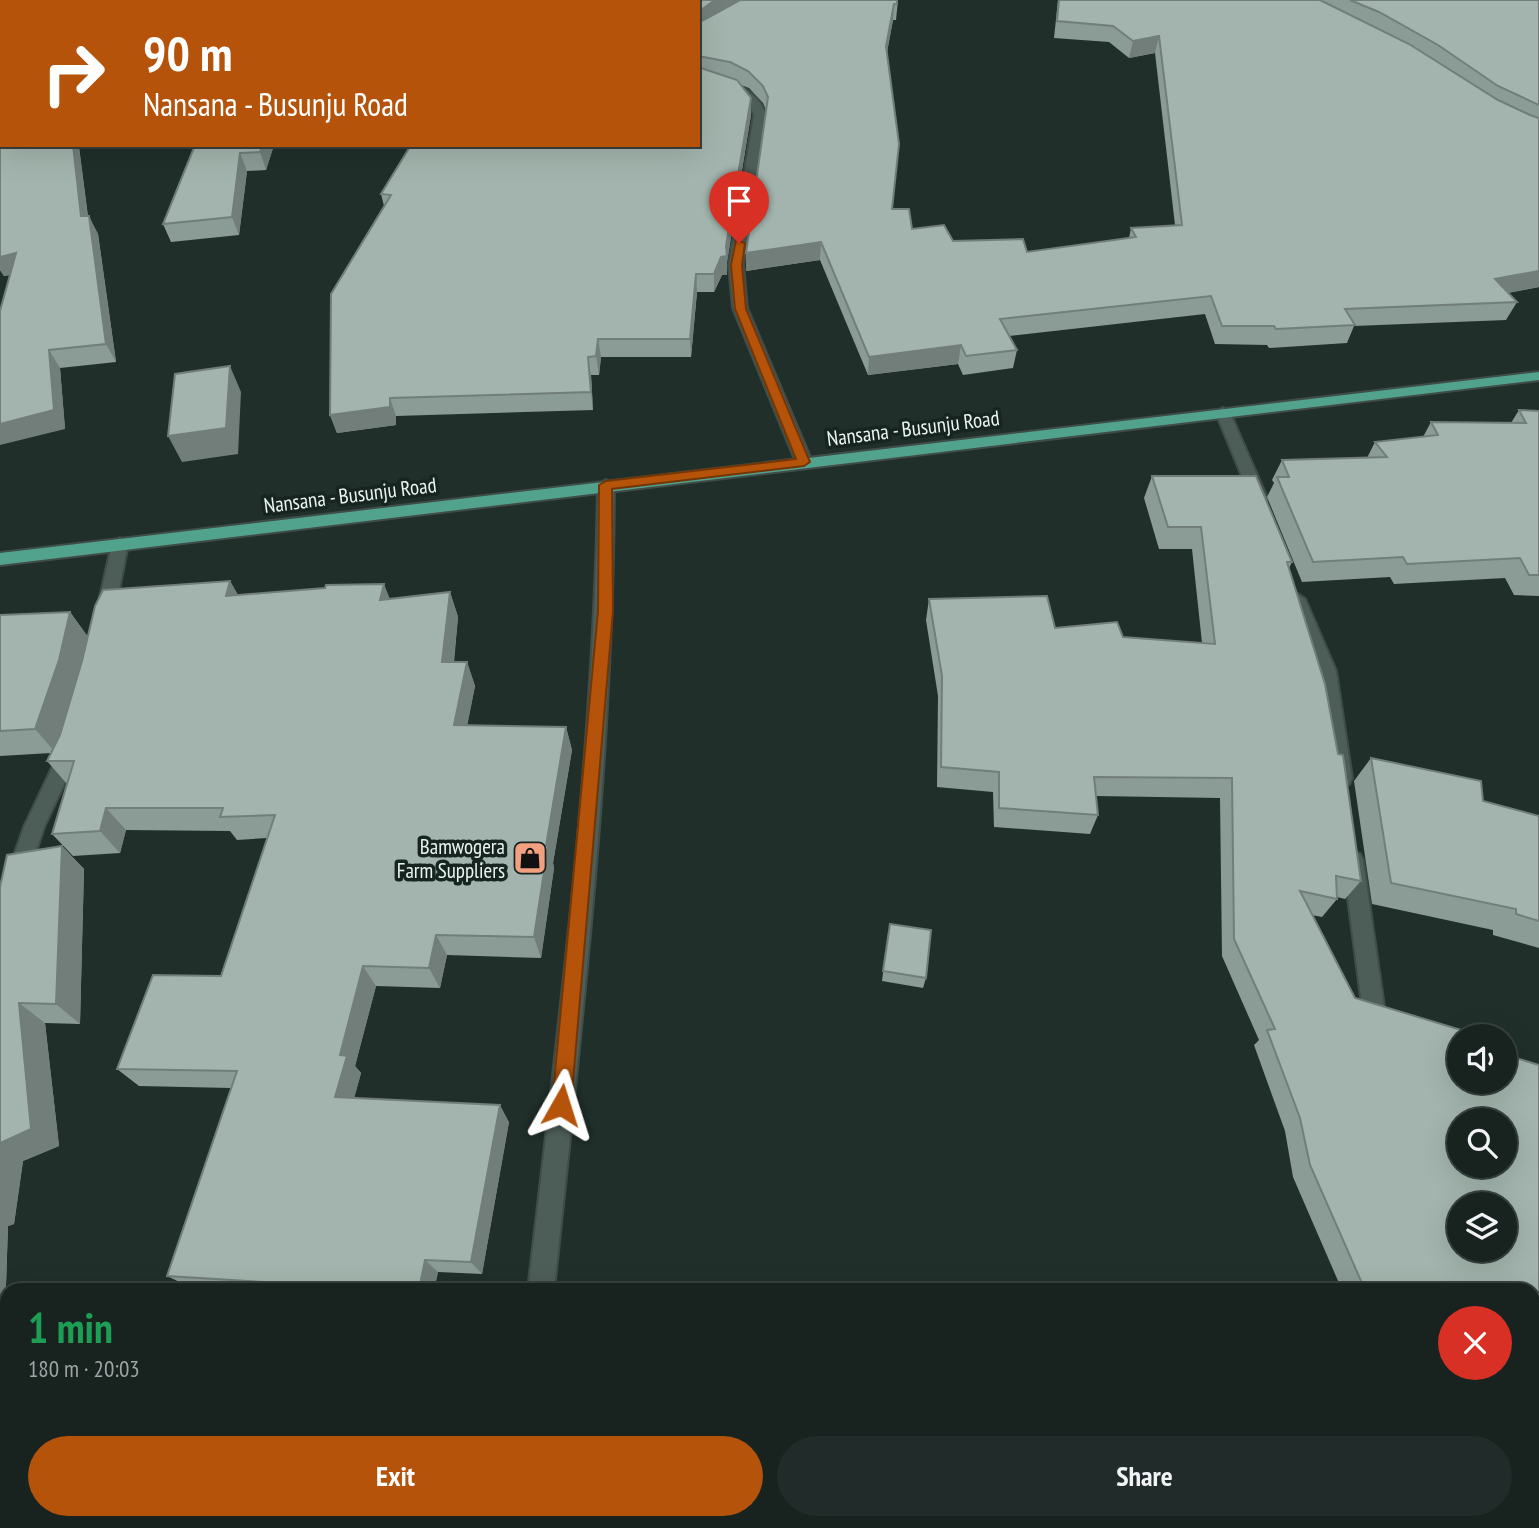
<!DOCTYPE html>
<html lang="en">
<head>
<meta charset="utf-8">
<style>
	body { margin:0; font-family:"PT Sans Narrow",sans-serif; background:#212b29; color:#f1f3f6; height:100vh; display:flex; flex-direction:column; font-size:26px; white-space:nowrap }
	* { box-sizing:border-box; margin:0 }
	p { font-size:23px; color:#9fa4a5 }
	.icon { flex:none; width:38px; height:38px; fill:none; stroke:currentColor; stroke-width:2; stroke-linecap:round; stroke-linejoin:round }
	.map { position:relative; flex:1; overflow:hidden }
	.side { position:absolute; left:0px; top:1283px; width:1540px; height:247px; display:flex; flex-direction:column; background:#182320; border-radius:21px 21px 0 0; box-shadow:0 7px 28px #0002,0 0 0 2px #36403e }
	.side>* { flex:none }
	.top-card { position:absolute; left:0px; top:0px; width:700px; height:147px; box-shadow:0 7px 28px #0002,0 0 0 2px #36403e; background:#b45309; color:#fff; overflow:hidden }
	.buttons { position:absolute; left:1447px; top:1024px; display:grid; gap:14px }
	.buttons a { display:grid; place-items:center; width:70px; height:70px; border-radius:50%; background:#182320; box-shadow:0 7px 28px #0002,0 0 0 2px #36403e; font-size:35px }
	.pin { position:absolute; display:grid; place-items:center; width:60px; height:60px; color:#fff; margin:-72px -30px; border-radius:50% 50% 50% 0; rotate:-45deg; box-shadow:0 0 7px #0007 }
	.pin .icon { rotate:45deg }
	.me { position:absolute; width:77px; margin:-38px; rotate:6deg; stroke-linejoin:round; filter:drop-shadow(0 0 5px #0008) }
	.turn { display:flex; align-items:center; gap:24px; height:147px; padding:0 28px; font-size:32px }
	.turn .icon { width:91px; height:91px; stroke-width:2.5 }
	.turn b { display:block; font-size:49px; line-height:60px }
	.round { display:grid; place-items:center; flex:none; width:74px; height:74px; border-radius:37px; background:#212b29 }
	.headline { display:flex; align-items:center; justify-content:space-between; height:119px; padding:0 28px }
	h1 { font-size:42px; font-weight:700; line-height:52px; color:#1e9e55 }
	.cta { display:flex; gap:14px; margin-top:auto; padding:14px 28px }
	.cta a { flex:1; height:80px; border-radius:42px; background:#b45309; color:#fff; font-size:28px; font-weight:700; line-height:80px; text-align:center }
	.cta a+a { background:#212b29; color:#f1f3f6 }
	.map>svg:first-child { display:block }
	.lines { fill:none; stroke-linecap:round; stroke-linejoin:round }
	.minor-casing { stroke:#3f4c48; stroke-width:4 }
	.primary-casing { stroke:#3f4c48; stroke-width:4 }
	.minor { fill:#4d5d58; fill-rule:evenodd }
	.primary { fill:#52a38e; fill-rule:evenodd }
	.wall { fill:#8b9b95; fill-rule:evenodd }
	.shaded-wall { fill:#717e79 }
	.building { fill:#a2b4ad; stroke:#717e79; stroke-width:2; fill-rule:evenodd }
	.route { fill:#b45309; stroke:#753606; stroke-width:2 }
	.labels { text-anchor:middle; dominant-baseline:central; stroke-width:7; stroke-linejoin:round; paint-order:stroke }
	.street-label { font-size:21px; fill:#ebf4f1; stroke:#172521 }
	.poi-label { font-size:21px; fill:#ebf4f1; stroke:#172521; text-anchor:end }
</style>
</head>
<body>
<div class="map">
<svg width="1539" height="1528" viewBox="0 0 1539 1528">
	<rect width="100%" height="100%" fill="#202f2a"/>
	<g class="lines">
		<defs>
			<path id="minor" d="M53,0H63L52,2Z
				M698,75C727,80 755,85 766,115L743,265L747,308L812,462L809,466L804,467L796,462L733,308L729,265L754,115C746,90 722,86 698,81Z
				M0,95H2L0,103Z
				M1223,408L1230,413L1267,498L1265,502H1253L1251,498L1216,413Z
				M606,480L614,485C613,754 582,1023 554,1290H528C559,1023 594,754 598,485Z
				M120,538L128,544L114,615L111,620H99L96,615L112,544Z
				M1296,593L1305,599L1336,671L1352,778L1349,784L1342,786L1335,784L1332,778L1318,671L1287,599Z
				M69,744L76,747L79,752L44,827L11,927L8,934L0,937V896L24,827L62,747Z
				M1353,851L1360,854L1363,860L1385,1013L1382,1020L1374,1023L1366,1020L1363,1013L1343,860L1346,854Z
				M496,1522H524L523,1528H495Z"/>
			<path id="primary" d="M1539,372V380L0,565V553Z"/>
		</defs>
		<use href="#minor" class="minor-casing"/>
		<use href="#primary" class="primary-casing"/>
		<use href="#minor" class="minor"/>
		<use href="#primary" class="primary"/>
	</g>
	<path class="wall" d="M898,0L896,20H893L887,52L892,209L912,229L953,241L1027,252L1129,238L1131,228L1175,225L1155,53L1129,58L1109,42L1054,38L1058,0H1539V287L1508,293L1517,302L1506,320L1354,326L1347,343L1269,348L1267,345L1215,344L1205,314L1009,336L1017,350L1013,368L963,375L958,364L868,375L820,260L746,271L766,110L763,103L749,88L741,85L751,98V115L727,262V275H722L714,292H697L691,357H601L599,375H591L593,410L396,416V425L337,433L330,415L384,206L381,194L409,148L361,145H698V2Z
		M0,122L2,145H118L79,147L88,216L98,234L116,362L60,368L65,429L10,275L4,276L0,270Z
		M195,145H274L266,170L247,171L239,235L171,242L163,224Z
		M1519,410L1539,411V596L1514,595L1505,578L1394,584L1390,577L1302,582L1267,497L1274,483L1272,480L1282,460L1367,458L1375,442L1423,437L1431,422L1511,423Z
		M1152,476H1256L1292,562L1289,568L1325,684L1338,754L1343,755L1361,881L1345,899L1337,897V899L1322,917L1312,915L1355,998L1481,1036H1460V1082H1505V1043L1509,1045L1510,1056L1539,1065V1528H1466L1465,1522H1533V1290H1342L1293,1177L1285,1131L1254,1045L1259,1040L1222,956L1220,798L1096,796L1098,815L1090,834L994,827L993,792L937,787L938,696L926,620L929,599L1047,596L1055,628L1117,622L1123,637L1202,643L1192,549H1159L1144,498ZM1460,1120H1505V1166H1460ZM1460,1204H1505V1250H1460Z
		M230,581L238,595L390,599L450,592L458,617L454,662H467L475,686L467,725L566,727L572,750L553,863L554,868L541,958L447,955L440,988L376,986L355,1066L361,1073L354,1098L509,1122L482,1274L438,1272L434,1290H228L190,1287L167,1276L231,1088L139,1086L117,1069L221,976L267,838L237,840L230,831L126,830L120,853L73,856L52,834L67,784L47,761L51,753L0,756V615L70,612L88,637Z
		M1371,758L1483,801L1539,816V948L1493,935V930L1372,904L1354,781Z
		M62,846L84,869L80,1024L45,1023L59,1146L23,1161L14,1224L8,1226L5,1315L7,1522L0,1528V887Z
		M888,934L926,978L923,988L882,981Z"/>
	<path class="shaded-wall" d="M715,0H747L698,29V12Z
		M894,4L893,20L885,63L886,46Z
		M1159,36L1155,53L1129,58L1133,41Z
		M751,98V115L727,262V275H722L714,292V274L726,246Z
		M73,145H78L79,147L90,234L81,216Z
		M262,145H274L266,170L260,152Z
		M240,153L247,171L239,235L232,217Z
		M89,216L98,234L116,362L106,344Z
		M821,242L820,260L746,271V253Z
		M16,253L27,272L4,276L0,270V257Z
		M1539,271V287L1485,297L1495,279Z
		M696,274L697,292L691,357L690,339Z
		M598,339L601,357L599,375L596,356Z
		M961,345L958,364L868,375L869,357Z
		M49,350L60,368L65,429L0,445V424Z
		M588,357L591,375L593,410L591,392Z
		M230,366L241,392L238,454L182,462L168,436Z
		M390,398L396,416V425L337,433L330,415Z
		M230,581L244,606L226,596Z
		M384,584L394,609L380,600Z
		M450,592L458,617L451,686L442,662Z
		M70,612L88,637L77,684L56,753L35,729Z
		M467,662L475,686L463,748L454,725Z
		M566,727L572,750L553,863L554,868L541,958L534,937L546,846Z
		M106,808L126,830L120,853L100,831Z
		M62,846L84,869L80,1024L56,1004Z
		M436,935L447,955L440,988L429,968Z
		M363,966L376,986L355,1066L361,1073L350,1113L335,1097L340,1055Z
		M19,1003L45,1023L59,1146L23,1161L14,1224L8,1226L5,1315L7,1316V1398L0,1396V1143Z
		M500,1105L509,1122L482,1274L471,1262Z
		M425,1260L438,1272L434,1290H419Z
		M72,1522H102V1528H72Z
		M361,1522H378L377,1528H360Z"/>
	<path class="building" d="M58,0H715L698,12V2H58Z
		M740,0H897V4H894L886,46L899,144L892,209H909L912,229L944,225L953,241L1023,239L1027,252L1136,237L1131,228L1182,225L1159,36L1133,41L1113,26L1057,21L1059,0H1320L1409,44L1498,100L1530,115L1539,118V271L1495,279L1517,302L1345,309L1355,325L1276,329L1274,326H1222L1211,296L1000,319L1017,350L966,356L961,345L869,357L821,242L746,253L768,97L763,86L748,71L730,62L698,56V23Z
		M1350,0H1539V105L1498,86L1438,45L1379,12Z
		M698,67L737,80L751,98L726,246L727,256L721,257L714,274H696L690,339H598L596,356L588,357L591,392L390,398V407L330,415L331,294L391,195L381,194L411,145H698Z
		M0,122H2V145H73L81,216H89L106,344L49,350L54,410L0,424V311L16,253L0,257Z
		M195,145H262L260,152L240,153L232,217L163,224Z
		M230,366L226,428L168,436L175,374Z
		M1519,410L1539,411V575H1529L1520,558L1407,564L1403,557L1313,562L1277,477H1289L1282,460L1387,457L1375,442L1438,435L1431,422L1526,423Z
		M1152,476H1256L1292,562H1287L1325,684L1338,754L1343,755L1361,881L1336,876L1337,899L1300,891L1355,998L1481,1036H1460V1082H1505V1043L1509,1045L1510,1056L1539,1065V1528H1492L1491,1522H1533V1290H1365L1310,1165L1300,1118L1267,1030L1275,1029L1234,939L1232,778L1094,777L1098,815L999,808V772L941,767L942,676L929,599L1047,596L1055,628L1117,622L1123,637L1215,644L1201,527H1168ZM1460,1120H1505V1166H1460ZM1460,1204H1505V1250H1460Z
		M230,581L226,596L325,588L326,585L384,584L380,600L450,592L442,662H467L454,725L566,727L546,846H548L534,937L436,935L429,968L363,966L340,1055L347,1056L335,1097L500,1105L471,1262L425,1260L419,1290H259L262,1282L167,1276L237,1071L117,1069L153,975L221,976L275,815L220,817L223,808H106L100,831L52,834L74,761H47L60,735L82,661L95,606L103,590Z
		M70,612L59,660L35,729L0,731V615Z
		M1371,758L1481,781L1483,801L1539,816V921L1516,914V909L1391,883Z
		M62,846L56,1004L19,1003L31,1129L0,1143V887L7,855Z
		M890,924L931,930L926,978L883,971Z
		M7,1389V1522H72V1528H0V1392Z
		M226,1522H361L360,1528H224Z"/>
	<path class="route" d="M736,240L745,243L742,265L746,309L810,462L804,466L612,489L613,611L571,1105L568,1112L561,1115L554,1112L552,1105L598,611L599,485L606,481L796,459L735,309L731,265Z"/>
	<defs>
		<symbol id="shop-square" viewBox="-11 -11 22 22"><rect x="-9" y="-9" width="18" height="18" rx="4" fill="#f2a07f" stroke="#172521"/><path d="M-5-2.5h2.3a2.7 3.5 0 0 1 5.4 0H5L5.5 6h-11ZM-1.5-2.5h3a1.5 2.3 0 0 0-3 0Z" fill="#111"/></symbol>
	</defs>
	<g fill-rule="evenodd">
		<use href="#shop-square" x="511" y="839" width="38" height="38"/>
	</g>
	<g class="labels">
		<g class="street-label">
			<text transform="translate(913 428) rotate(-7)">Nansana - Busunju Road</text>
			<text transform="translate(350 495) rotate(-7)">Nansana - Busunju Road</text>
		</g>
		<g class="poi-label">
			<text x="505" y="846">Bamwogera<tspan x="505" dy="24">Farm Suppliers</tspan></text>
		</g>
	</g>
</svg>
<div class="buttons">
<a><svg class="icon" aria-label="sound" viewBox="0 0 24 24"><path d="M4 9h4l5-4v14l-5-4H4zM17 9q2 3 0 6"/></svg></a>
<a><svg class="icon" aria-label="search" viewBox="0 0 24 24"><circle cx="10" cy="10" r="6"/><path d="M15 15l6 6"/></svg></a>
<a><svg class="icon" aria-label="layers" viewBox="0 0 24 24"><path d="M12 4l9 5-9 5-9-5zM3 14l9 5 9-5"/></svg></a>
</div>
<div class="pin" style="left:739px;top:243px;background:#d93025"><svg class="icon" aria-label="arrive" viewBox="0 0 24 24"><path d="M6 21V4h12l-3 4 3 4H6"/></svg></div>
<svg class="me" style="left:561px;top:1105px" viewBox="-20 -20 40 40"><path d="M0-17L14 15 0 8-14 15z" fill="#b45309" stroke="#fff" stroke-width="4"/></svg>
<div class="top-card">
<div class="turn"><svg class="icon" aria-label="right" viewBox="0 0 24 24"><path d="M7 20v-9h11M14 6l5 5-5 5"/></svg><div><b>90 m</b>Nansana - Busunju Road</div></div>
</div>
<section class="side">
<div class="headline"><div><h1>1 min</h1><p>180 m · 20:03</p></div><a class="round" style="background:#d93025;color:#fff"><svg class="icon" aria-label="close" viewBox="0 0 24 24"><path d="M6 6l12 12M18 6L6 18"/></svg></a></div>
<div class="cta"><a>Exit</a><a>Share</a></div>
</section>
</div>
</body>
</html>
